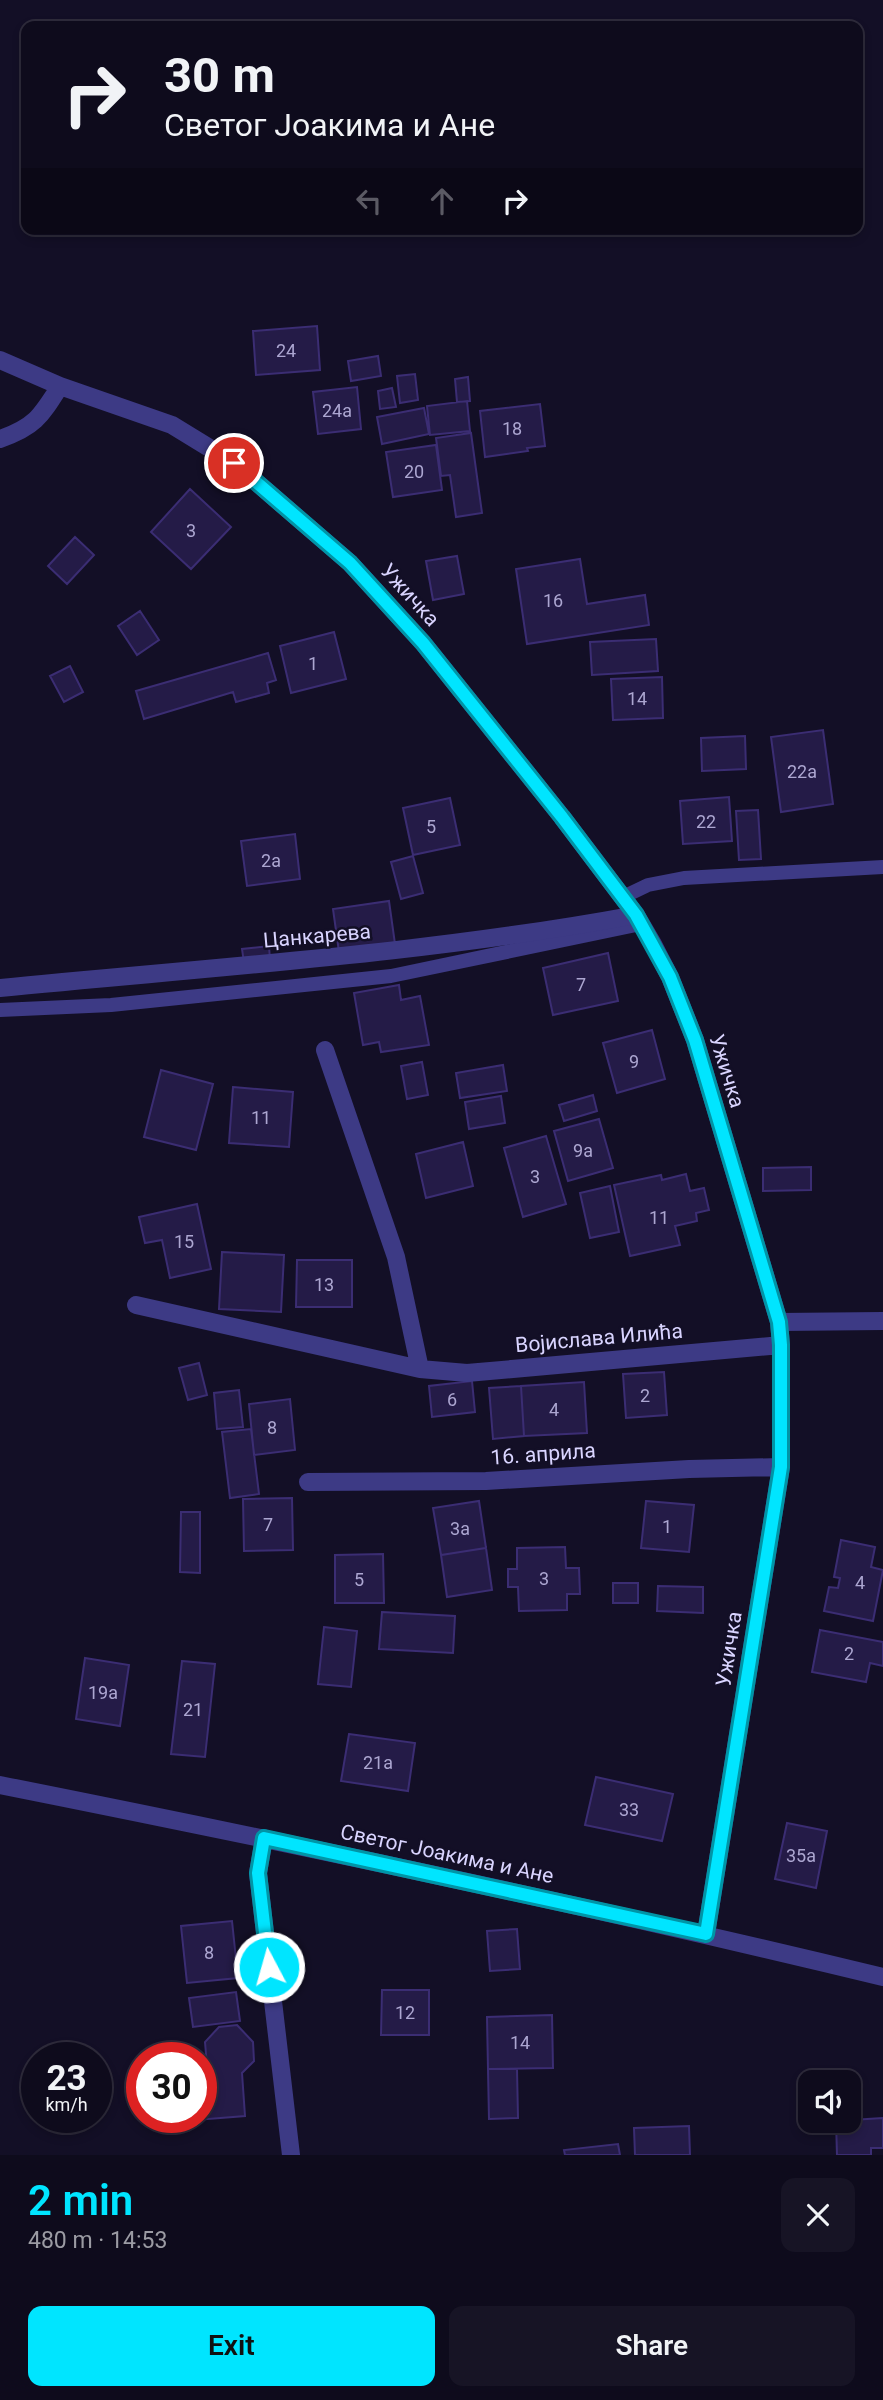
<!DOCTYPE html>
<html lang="en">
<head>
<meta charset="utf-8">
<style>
	body { margin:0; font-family:Roboto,sans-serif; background:#171425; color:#f1f3f6; height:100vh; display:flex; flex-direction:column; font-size:26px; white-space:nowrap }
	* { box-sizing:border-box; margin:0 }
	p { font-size:23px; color:#9b9ba3 }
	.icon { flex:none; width:38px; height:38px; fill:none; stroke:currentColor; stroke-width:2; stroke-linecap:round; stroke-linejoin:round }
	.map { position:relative; height:2155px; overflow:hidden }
	.drawer { display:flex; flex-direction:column; background:#0e0b1c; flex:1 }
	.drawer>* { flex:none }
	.guide { position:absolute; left:21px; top:21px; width:842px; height:214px; border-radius:14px; box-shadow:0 4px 10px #0003,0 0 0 2px #2e2b3b; background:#0e0b1c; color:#f1f3f6; overflow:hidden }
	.controls { position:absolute; left:798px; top:2070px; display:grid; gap:14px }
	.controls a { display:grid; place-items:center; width:63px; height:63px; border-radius:14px; background:#0e0b1c; box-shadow:0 4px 10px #0003,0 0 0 2px #2e2b3b; font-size:35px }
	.speed { position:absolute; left:21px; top:2042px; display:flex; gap:14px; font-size:35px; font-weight:700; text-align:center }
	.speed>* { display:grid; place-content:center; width:91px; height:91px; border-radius:50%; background:#0e0b1c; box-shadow:0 4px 10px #0003,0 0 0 2px #2e2b3b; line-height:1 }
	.speed small { font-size:18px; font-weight:400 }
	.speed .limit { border:10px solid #d22; background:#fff; color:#111 }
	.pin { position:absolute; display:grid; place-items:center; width:60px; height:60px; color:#fff; margin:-30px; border:4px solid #fff; border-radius:50%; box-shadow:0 2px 7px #0007 }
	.me { position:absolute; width:77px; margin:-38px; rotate:354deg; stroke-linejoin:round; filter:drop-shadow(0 0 5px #0008) }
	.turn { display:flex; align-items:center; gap:24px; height:147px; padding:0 28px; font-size:32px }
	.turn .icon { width:91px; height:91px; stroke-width:2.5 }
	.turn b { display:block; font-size:49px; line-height:60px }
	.lanes { display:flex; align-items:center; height:66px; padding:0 28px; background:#0003; justify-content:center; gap:35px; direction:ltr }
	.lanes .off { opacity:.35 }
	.round { display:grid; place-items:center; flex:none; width:74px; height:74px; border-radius:14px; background:#171425 }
	.headline { display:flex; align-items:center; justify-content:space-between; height:119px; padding:0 28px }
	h1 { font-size:42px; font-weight:600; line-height:52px; color:#00e5ff }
	.button { display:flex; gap:14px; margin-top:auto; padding:14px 28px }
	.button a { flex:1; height:80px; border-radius:14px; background:#00e5ff; color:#111; font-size:28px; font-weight:600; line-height:80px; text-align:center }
	.button a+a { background:#171425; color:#f1f3f6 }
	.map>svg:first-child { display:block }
	.building { fill:#241b47; stroke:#3b2d73; stroke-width:2 }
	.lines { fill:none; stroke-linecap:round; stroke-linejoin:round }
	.service { stroke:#3d3a85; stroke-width:14 }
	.minor { stroke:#3d3a85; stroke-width:18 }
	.route-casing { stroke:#0095a6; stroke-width:18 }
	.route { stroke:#00e5ff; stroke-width:12 }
	.labels { text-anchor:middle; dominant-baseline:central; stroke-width:5; stroke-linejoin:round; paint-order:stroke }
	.number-label { font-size:18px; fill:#aca6d1 }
	.street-label { font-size:21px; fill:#d9d4ff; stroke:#130f26 }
</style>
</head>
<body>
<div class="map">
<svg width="883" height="2155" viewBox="0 0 883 2155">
	<rect width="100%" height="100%" fill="#130f26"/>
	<path class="building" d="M317,326L320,370L256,375L253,331Z
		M378,356L381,376L351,381L348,361Z
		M415,374L418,400L400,403L397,376Z
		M468,377L470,401L457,402L455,379Z
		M357,387L361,429L318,434L313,392Z
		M392,388L396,407L380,409L378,391Z
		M467,401L470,431L430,435L427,406Z
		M540,404L545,446L527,448L528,451L485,457L480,411Z
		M424,408L429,434L382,444L377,417Z
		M471,433L482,513L456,517L450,475L441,476L436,438Z
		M436,445L442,490L393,497L386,452Z
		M190,489L231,527L191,569L151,532Z
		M75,537L94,555L67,584L48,566Z
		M457,556L464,594L433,600L426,561Z
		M580,559L587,604L645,595L649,625L527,644L516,569Z
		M140,611L159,640L137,655L118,626Z
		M334,632L346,679L291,693L280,646Z
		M656,639L658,671L592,675L590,642Z
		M268,653L276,680L267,683L269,693L236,702L233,692L144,719L136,691Z
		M70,666L83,692L64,702L50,676Z
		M662,677L663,718L613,720L611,679Z
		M823,730L833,804L781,812L771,737Z
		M745,736L746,769L702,771L701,738Z
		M729,797L732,841L683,844L680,801Z
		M450,798L460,845L413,855L403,808Z
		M758,810L761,859L739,860L736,811Z
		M295,834L300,879L247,886L241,841Z
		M413,856L423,893L401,899L391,862Z
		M389,901L395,944L339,952L333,909Z
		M269,946L270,960L244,963L242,949Z
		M608,953L618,1001L553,1015L543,968Z
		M399,985L401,1000L420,996L429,1045L381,1052L379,1042L363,1045L354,993Z
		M652,1030L665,1079L617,1093L603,1043Z
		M422,1062L428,1095L407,1099L401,1066Z
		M503,1065L507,1091L460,1098L456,1073Z
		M161,1070L213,1084L196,1150L144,1137Z
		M233,1087L293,1092L289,1147L229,1143Z
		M593,1095L597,1111L564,1121L559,1105Z
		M501,1096L505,1123L469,1129L465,1102Z
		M599,1119L613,1168L568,1181L554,1131Z
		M546,1136L566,1204L523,1217L504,1148Z
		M463,1142L473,1186L426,1198L416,1154Z
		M811,1167V1190L763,1191V1168Z
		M686,1174L690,1191L704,1188L709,1210L696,1213L697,1221L675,1226L680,1245L630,1256L614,1185L661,1175L662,1180Z
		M610,1186L619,1232L590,1238L580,1193Z
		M197,1204L211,1269L170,1278L162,1240L145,1243L139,1217Z
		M222,1252L284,1255L281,1312L219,1309Z
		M297,1260H352V1307H296Z
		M199,1363L207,1395L188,1400L179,1368Z
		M664,1372L667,1415L626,1418L623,1374Z
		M472,1381L475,1412L432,1417L429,1386Z
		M584,1382L587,1433L524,1436L521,1386Z
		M521,1386L524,1436L493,1439L489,1388Z
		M239,1390L243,1427L217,1429L214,1393Z
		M290,1399L295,1450L254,1455L249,1404Z
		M251,1429L259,1494L230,1498L222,1432Z
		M292,1498L293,1550L244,1551L243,1499Z
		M479,1501L486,1548L441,1555L433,1508Z
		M646,1501L694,1505L689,1552L641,1548Z
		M181,1512H200V1573L180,1572Z
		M841,1540L875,1547L871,1567L883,1570L873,1621L824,1611L829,1587L838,1588L840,1578L834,1577Z
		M565,1547L566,1568H579L580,1594H567V1610L519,1611L518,1587H508V1569H517V1548Z
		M486,1548L492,1590L447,1597L441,1555Z
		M383,1554L384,1603H335V1555Z
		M613,1583H638V1603H613Z
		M658,1586L703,1587V1613L657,1611Z
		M382,1612L455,1616L453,1653L379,1649Z
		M324,1627L357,1631L351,1687L318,1684Z
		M820,1630L883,1642V1666L870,1663L866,1682L812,1672Z
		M85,1658L129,1665L120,1726L76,1719Z
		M182,1661L215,1664L205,1757L171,1754Z
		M349,1734L415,1743L408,1791L341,1781Z
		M596,1777L673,1794L662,1841L585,1825Z
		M787,1823L827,1831L816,1888L775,1879Z
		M232,1921L238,1978L187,1983L181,1926Z
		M517,1929L520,1969L490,1971L487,1931Z
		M382,1990H429V2035H381Z
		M236,1992L240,2021L193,2027L189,1998Z
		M552,2015L553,2068L488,2069L487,2017Z
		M237,2025L253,2042L254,2061L242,2073L245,2116L196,2120V2118H201V2066H207L205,2042L219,2027Z
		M488,2069H517L518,2118L489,2119Z
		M883,2118V2148H871V2155H837L836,2121Z
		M689,2126L690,2155H635L634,2128Z
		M618,2144L620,2155H565L564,2150Z"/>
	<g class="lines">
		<path class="service" d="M623,897L648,885L684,878L883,867
			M0,1010L111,1005L391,976L641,924"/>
		<path class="minor" d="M0,360L60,386L172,425L234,463L350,563L423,643L562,817L636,915L653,944L670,977L695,1040L779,1322L781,1345V1467L706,1934
			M0,439C35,427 41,416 60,386
			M0,988C213,967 425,954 636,915
			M325,1050L396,1257L420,1369
			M136,1305L420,1369L467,1373L781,1345
			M779,1322L883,1321
			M308,1482L486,1481L689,1469L781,1467
			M0,1785C296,1844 590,1906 883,1977
			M264,1838L258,1873L291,2155"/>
	</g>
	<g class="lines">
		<defs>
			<path id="route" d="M234,463L350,563L423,643L562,817L636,915L670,977L695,1040L779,1322L781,1345V1467L706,1934L264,1838L258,1873L269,1967"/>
		</defs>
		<use href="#route" class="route-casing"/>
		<use href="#route" class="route"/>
	</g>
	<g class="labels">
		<g class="number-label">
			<text x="286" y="350">24</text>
			<text x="337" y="410">24a</text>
			<text x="512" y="428">18</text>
			<text x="414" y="471">20</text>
			<text x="191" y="530">3</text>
			<text x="553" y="600">16</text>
			<text x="313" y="663">1</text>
			<text x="637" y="698">14</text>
			<text x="802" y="771">22a</text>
			<text x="706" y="821">22</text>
			<text x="431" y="826">5</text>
			<text x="271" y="860">2a</text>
			<text x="581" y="984">7</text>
			<text x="634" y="1061">9</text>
			<text x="261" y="1117">11</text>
			<text x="583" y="1150">9a</text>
			<text x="535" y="1176">3</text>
			<text x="659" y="1217">11</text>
			<text x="184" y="1241">15</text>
			<text x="324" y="1284">13</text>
			<text x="645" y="1395">2</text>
			<text x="452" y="1399">6</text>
			<text x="554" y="1409">4</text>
			<text x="272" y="1427">8</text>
			<text x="268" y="1524">7</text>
			<text x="667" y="1526">1</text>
			<text x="460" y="1528">3a</text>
			<text x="544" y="1578">3</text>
			<text x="359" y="1579">5</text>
			<text x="860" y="1582">4</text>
			<text x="849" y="1653">2</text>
			<text x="103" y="1692">19a</text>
			<text x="193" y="1709">21</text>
			<text x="378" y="1762">21a</text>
			<text x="629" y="1809">33</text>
			<text x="801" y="1855">35a</text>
			<text x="209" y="1952">8</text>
			<text x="405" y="2012">12</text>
			<text x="520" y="2042">14</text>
		</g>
		<g class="street-label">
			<text transform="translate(410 595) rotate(48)">Ужичка</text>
			<text transform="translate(317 936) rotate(-5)">Цанкарева</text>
			<text transform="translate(727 1071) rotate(73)">Ужичка</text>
			<text transform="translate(599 1338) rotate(-5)">Војислава Илића</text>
			<text transform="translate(543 1454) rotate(-4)">16. априла</text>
			<text transform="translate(729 1649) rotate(-81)">Ужичка</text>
			<text transform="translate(447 1854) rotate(12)">Светог Јоакима и Ане</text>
		</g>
	</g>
</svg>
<div class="controls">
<a><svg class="icon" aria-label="sound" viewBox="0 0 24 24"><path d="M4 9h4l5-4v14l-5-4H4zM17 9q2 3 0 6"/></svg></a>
</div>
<div class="speed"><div>23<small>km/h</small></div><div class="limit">30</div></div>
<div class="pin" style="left:234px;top:463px;background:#d93025"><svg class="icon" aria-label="arrive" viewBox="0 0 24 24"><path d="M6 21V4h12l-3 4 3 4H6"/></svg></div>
<svg class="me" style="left:269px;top:1967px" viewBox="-20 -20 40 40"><circle r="17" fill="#00e5ff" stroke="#fff" stroke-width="3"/><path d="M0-11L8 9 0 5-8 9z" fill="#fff"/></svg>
<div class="guide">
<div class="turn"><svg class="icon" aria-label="right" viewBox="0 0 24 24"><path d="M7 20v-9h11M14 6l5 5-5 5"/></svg><div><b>30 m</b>Светог Јоакима и Ане</div></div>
<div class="lanes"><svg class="icon off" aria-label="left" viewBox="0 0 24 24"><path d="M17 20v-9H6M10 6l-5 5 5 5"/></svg><svg class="icon off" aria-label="ahead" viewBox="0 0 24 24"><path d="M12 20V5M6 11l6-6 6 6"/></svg><svg class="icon" aria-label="right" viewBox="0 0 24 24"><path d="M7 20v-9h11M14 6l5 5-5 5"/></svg></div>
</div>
</div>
<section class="drawer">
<div class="headline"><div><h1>2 min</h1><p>480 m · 14:53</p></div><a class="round"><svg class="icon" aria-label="close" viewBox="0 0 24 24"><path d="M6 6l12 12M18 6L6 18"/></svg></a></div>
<div class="button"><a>Exit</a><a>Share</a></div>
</section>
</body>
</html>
